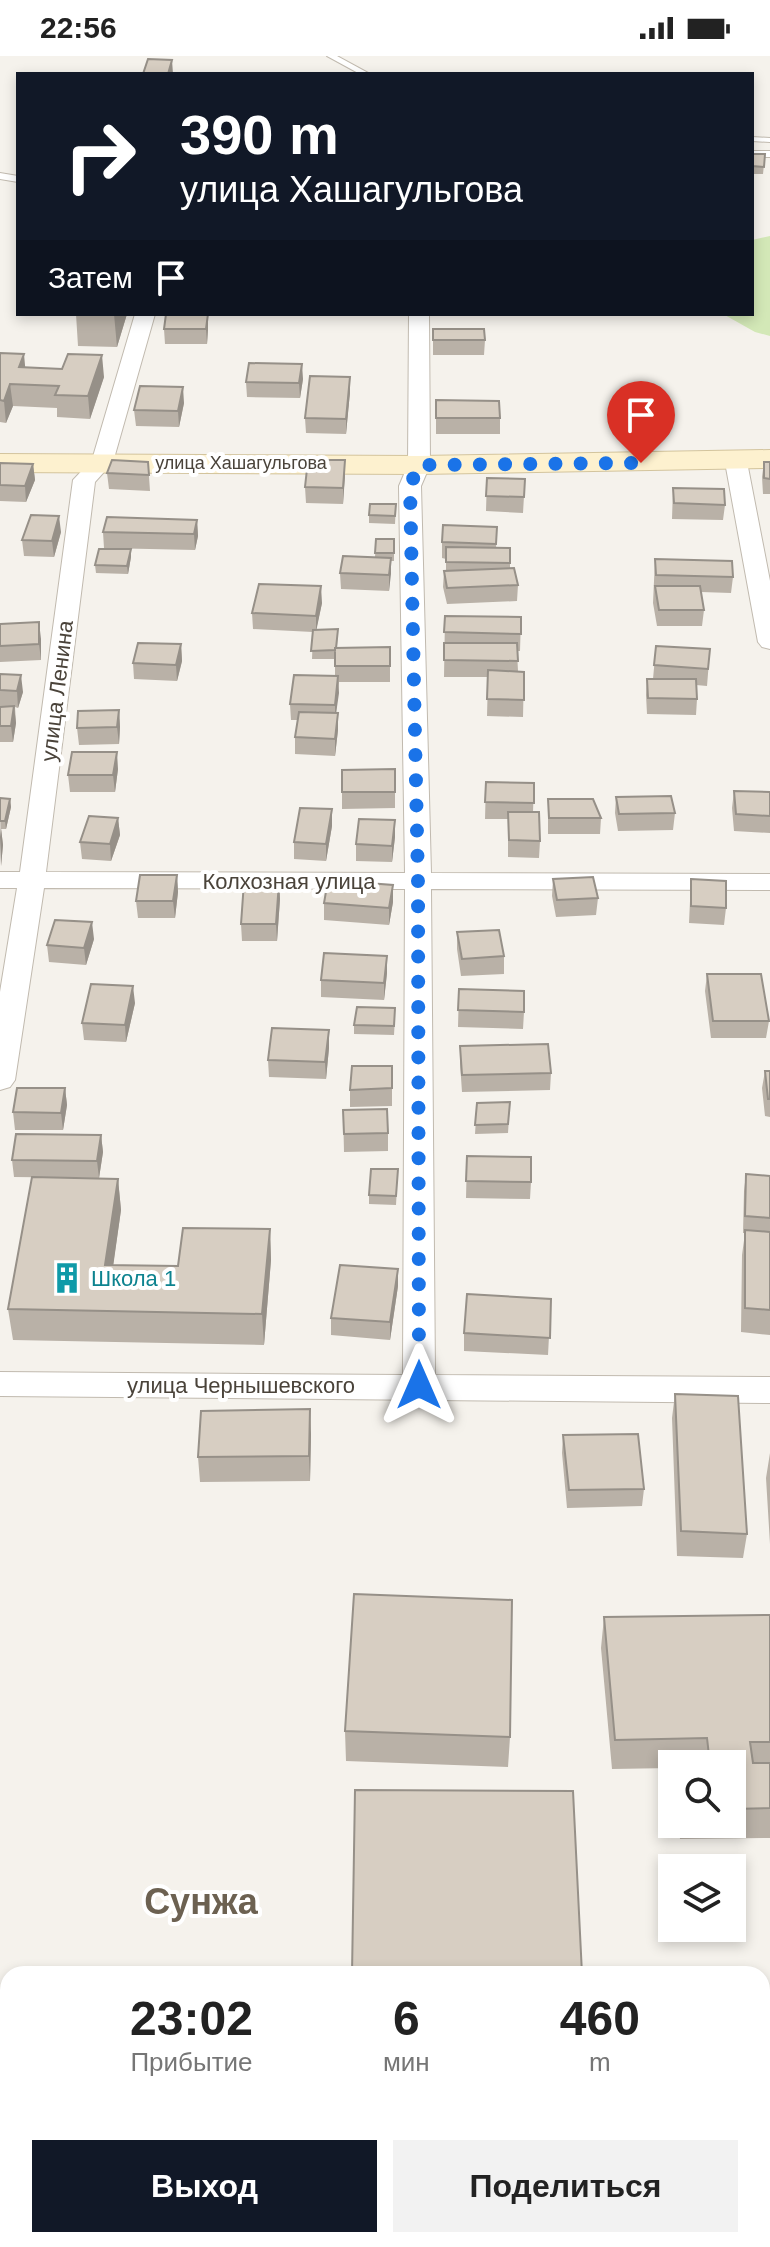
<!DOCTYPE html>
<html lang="ru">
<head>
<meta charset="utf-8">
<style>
	body { margin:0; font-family:Arial,sans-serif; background:#f2f2f2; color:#222; height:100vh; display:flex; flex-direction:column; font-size:30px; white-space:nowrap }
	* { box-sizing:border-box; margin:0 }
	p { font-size:26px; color:#767676 }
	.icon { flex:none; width:44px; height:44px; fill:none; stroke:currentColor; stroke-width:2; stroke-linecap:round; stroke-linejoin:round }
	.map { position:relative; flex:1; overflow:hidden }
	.details { position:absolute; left:0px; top:1910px; width:770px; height:282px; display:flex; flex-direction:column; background:#fff; border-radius:24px 24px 0 0; box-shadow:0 4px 12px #0003 }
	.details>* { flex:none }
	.hud { position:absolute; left:16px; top:16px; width:738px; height:244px; border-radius:0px; box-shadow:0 4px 12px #0003; background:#111827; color:#fff; overflow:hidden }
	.fabs { position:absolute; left:658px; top:1694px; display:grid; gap:16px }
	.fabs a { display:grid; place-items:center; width:88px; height:88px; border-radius:0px; background:#fff; box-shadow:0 4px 12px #0003; font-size:40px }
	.pin { position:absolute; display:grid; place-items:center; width:68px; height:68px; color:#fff; margin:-82px -34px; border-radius:50% 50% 50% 0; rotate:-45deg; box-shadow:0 0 8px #0007 }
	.pin .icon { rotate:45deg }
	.me { position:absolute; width:88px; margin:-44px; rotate:0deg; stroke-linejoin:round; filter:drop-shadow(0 0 6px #0008) }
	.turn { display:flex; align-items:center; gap:28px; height:168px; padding:0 32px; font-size:36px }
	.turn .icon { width:104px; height:104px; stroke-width:2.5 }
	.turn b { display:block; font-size:56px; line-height:68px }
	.then { display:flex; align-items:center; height:76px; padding:0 32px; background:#0003; gap:16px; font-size:30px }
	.eta { display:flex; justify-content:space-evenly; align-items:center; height:136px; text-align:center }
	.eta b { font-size:48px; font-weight:800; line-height:56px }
	.cta { display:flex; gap:16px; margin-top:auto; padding:16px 32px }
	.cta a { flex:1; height:92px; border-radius:0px; background:#111827; color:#fff; font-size:32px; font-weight:800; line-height:92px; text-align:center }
	.cta a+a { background:#f2f2f2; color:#222 }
	.status { display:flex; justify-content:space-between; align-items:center; height:56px; padding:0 40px; background:#fff; direction:ltr }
	.status svg { height:22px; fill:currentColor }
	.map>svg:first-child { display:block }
	.green { fill:#d3e8b7 }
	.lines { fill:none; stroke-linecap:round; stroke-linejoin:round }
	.lane-casing { stroke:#c1baaf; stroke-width:2 }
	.street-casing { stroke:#c1baaf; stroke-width:2 }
	.secondary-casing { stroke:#d3c49d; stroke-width:2 }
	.lane { fill:#fff; fill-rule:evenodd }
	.street { fill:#fff; fill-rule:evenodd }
	.secondary { fill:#fdf1cf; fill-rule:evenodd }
	.wall { fill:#b9b1a7 }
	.shaded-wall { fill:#969088 }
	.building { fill:#d7cec2; stroke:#969088; stroke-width:2 }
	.route { stroke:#1a73e8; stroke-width:14; stroke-dasharray:0 25.2 }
	.labels { text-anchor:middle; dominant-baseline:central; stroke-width:8; stroke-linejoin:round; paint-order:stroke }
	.far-street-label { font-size:18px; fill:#4a433a; stroke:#fff }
	.street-label { font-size:22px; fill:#4a433a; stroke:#fff }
	.culture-label { font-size:22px; fill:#0d838f; stroke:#fff; text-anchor:start }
	.near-district-label { font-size:36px; font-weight:bold; fill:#6c6151; stroke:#fff }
</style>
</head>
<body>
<div class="status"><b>22:56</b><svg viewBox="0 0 49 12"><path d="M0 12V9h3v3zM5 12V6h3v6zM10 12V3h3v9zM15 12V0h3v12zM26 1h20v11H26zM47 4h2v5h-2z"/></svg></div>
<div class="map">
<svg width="770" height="2191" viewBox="0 0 770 2191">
	<rect width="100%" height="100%" fill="#f5f2ec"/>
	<path class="green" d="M770,180V280L755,276L723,258H752V184Z"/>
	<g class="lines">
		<defs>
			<path id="lane" d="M327,0H337L370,18H360Z
				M752,81L770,82V86L752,85Z
				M752,95H770V101H752Z
				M0,117L18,120V126L0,123Z"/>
			<path id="street" d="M135,258H155L113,406L95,426L46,816L405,817L399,430L408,409L409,258H429L430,409L421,430L431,817L770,818V834L431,833L435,1319L770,1321V1347L0,1340V1316L403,1319L405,833L44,832L15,1024L10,1031L0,1034V936L17,832H0V816H20L73,424L92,404Z
				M736,400L747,406L770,525V593L762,591L758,586L725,406Z
				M762,2100H770V2142H762Z
				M0,2105H8V2147H0Z
				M426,2184H470V2191H426Z"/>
			<path id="secondary" d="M770,394V412L419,418L0,416V398L419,400Z"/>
		</defs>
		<use href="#lane" class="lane-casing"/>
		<use href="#street" class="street-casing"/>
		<use href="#secondary" class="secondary-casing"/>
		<use href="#lane" class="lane"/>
		<use href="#street" class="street"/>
		<use href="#secondary" class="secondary"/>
	</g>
	<path class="wall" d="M752,98H765L763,118H752Z
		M76,258H127L117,291L78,290Z
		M164,273H208L207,288H165Z
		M433,273L485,284L484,299H433Z
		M0,297L25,311L104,321L90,363L57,361V352L13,350L6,367L0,366Z
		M303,323L300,342L247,341L246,326Z
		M350,336L346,378L306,377L305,362Z
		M436,344L500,362V378H436Z
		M184,347L179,371L136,370L134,354Z
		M345,404L343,448L306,447L305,431Z
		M148,406L150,435L109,433L107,417Z
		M764,406H770V438H763L762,421Z
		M0,407L33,408L35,424L26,446L0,445Z
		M487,422L525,423L523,457L486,455Z
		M673,432L725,449L723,464L672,463Z
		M396,448L395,468L369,467V459Z
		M197,464L198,480L195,494L104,492L103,476Z
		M497,471L496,492H510V512L518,529L517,545L447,548L443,531L444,515H446V503L442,502V486Z
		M61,476L54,501L24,500L22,484Z
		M376,483H394V505H391L389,535L341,533L340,517L375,501Z
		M131,501L128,518L96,517L95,509Z
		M655,503L733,521L731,537L701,536L704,554L702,570H657L653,547Z
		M322,547L316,574L338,573L337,592L390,591V626H339L336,657L338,674L335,700L295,698V681L298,664H291L290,648L335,620V603H312L313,576L253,573L252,557Z
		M445,560L521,561L520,595H517L518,615L524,616L523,661L487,660L488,621H444Z
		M0,568L41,583V604L0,606Z
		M181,588L182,605L177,625L134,623L133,607Z
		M656,590L710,593L707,630L696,629L697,643L696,659L647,658L646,639L647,623H653Z
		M0,618L23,636L18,652L15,651L16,667L13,686H0Z
		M119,654L120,671L119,688L79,689L77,672Z
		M118,713L115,736H70L68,719Z
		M395,713V752L342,753V714Z
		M486,726L534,727L533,756L540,785L539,802L508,801V763H485Z
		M734,735L770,736V777L734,775L732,752Z
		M616,741L675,757L673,774L618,775L615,757Z
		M0,742L10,743L11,751L6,773H1L3,789L1,810Z
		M548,743L601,762L600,778H548Z
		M118,762L120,779L111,805L82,803L80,786Z
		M395,764V781L392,806L356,805V788Z
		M332,770L326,805L294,803V786Z
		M177,819L178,836L175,862H138L136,845Z
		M553,823L598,842L596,859L556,861L552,840Z
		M691,823L726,852L724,869L689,867Z
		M279,826L280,843L277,885H242L241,868Z
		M393,846L389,869L324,864V847Z
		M457,876L504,900V918L461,920L457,893Z
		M94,883L86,909L49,906L47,889Z
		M387,900V917L384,944L321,941V924Z
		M707,918L769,965L766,982H711L705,935Z
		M459,933L524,956L523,973L458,971Z
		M135,947L126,986L84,984L82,967Z
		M395,961L394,979L354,978V969Z
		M460,990L551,1017L550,1034L462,1036L460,1007Z
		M329,992L326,1023L269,1021L268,1004Z
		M392,1010V1050L350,1051V1034Z
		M765,1015H770V1061L765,1060L762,1032Z
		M65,1032L67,1049L63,1074H15L13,1056Z
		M510,1046L508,1077L475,1078L477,1047Z
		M343,1054L388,1077V1095L344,1096Z
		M101,1079L103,1096L99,1122L14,1121L12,1104Z
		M467,1100L531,1126L530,1143L466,1142Z
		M398,1113L396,1149L369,1148V1139Z
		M746,1118L770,1120V1279L741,1276L742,1199L745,1177H743L744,1135Z
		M118,1123L121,1154L113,1209L178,1210L270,1173L271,1204L264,1289L13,1284L8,1253Z
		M398,1230L390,1284L331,1279V1262Z
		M551,1243L548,1299L464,1295V1277Z
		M675,1338L747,1478L743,1502L677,1500L672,1362Z
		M311,1378L310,1425L200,1426L198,1401Z
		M563,1379L644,1433L642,1450L567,1452L562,1397Z
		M770,1397V1488L766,1422Z
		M770,1559V1782L680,1783L678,1768H732V1708H672V1712L612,1713L601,1592L604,1561Z
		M345,1675L510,1681L508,1711L346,1705Z
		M674,2184H762L770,2191H675Z"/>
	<path class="shaded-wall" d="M172,4L173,18H168Z
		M114,258H127L117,291Z
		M208,258V273L207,288L206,273Z
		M24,298L26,320L19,311Z
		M102,299L104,321L90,363L88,340Z
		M302,308L303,323L300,342L299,327Z
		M350,321V336L346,378V363Z
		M10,328L13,350L6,367L4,345Z
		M183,331L184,347L179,371L178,355Z
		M345,404V420L343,448V432Z
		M33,408L35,424L26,446L25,430Z
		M59,460L61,476L54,501L52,485Z
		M197,464L198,480L195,494L194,478Z
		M131,493V501L128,518L127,510Z
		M391,502V518L389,535V519Z
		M321,530L322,547L316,576V560Z
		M39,566L41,583V604L39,588Z
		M181,588L182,605L177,625L176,609Z
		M21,619L23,636L18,652L17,635Z
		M338,620L339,637L335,665V649Z
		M14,650L16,667L13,686L11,670Z
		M119,654L120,671L119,688L117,671Z
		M338,657V674L335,700V683Z
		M117,696L118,713L115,736L113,719Z
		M10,743L11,751L6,773L5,765Z
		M332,753V770L326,805V788Z
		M118,762L120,779L111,805L110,788Z
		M395,764V781L392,806V790Z
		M1,772L3,789L1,810L0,781Z
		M177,819L178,836L175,862L173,845Z
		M279,826L280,843L277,885L276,868Z
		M393,829V846L389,869V852Z
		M92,866L94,883L86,909L84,892Z
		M387,900V917L384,944V927Z
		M133,930L135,947L126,986L125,969Z
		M329,974V992L326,1023L325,1006Z
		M65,1032L67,1049L63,1074L61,1057Z
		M101,1079L103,1096L99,1122L97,1105Z
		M118,1123L121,1154L109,1240L105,1209Z
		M270,1173L271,1204L264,1289L262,1258Z
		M398,1213V1230L390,1284V1266Z
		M310,1353L311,1378L310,1425L309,1400Z"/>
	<path class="building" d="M148,3L172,4L168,18H143Z
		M752,98H765L764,111L752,110Z
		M166,258H208L206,273H164Z
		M433,273H484L485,284H433Z
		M0,297L24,298L19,311L62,313L68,298L102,299L88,340L55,339L59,330L10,328L4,345L0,344Z
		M249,307L302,308L299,327L246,326Z
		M310,320L350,321L346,363L305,362Z
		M140,330L183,331L178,355L134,354Z
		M436,344L499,345L500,362H436Z
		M112,404L148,406L149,419L107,417Z
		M308,404H345L343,432L305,431Z
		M764,406H770V423L764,422Z
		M0,407L33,408L25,430L0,429Z
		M487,422L525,423L524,441L486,440Z
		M673,432L724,433L725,449L674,447Z
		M370,448H396L395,460L369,459Z
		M31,459L59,460L52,485L22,484Z
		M107,461L197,464L194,478L103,476Z
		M443,469L497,471L496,488L442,486Z
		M376,483H394V497H375Z
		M446,491L510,492V507L446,506Z
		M99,493H131L127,510L95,509Z
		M343,500L391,502L389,519L340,517Z
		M655,503L732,505L733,521L656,519Z
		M514,512L518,529L447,532L444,515Z
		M259,528L321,530L316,560L252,557Z
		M655,530H700L704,554H659Z
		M445,560L521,561V578L444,576Z
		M39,566V588L0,590V568Z
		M338,573L336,592H335V594L311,595L313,574Z
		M138,587L181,588L176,609L133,607Z
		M444,587H517L518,605L444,604Z
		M656,590L710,593L708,613L654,609Z
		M390,591V610H335V592Z
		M488,614L524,616V644L487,643Z
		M0,618L21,619L17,635L0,634Z
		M294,619L338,620L335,649L290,648Z
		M647,623H696L697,643L648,642Z
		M14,650L11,670H0V651Z
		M119,654L117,671L77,672L78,655Z
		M299,656L338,657L335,683L295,681Z
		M72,696H117L113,719H68Z
		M395,713V736H342V714Z
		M486,726L534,727V747L485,746Z
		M734,735L770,736V760L736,758Z
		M671,740L675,757L619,758L616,741Z
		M0,742L10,743L5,765H0Z
		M548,743H593L601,762H549Z
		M300,752L332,753L326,788L294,786Z
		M508,756H539L540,785L509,784Z
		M89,760L118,762L110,788L80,786Z
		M359,763L395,764L392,790L356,788Z
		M140,819H177L173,845H136Z
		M593,821L598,842L557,844L553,823Z
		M691,823L726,825V852L691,850Z
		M328,824L393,829L389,852L324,847Z
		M244,826H279L276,868H241Z
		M55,864L92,866L84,892L47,889Z
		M499,874L504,900L462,903L457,876Z
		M324,897L387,900L384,927L321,924Z
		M707,918H761L769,965H713Z
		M91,928L133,930L125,969L82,967Z
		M459,933L524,935V956L458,954Z
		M357,951L395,952L394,970L354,969Z
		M272,972L329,974L325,1006L268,1004Z
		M548,988L551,1017L462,1019L460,990Z
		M352,1010H392V1032L350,1034Z
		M765,1015H770V1043H768Z
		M17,1032H65L61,1057L13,1056Z
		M510,1046L508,1068L475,1069L477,1047Z
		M387,1053L388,1077L344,1078L343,1054Z
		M16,1078L101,1079L97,1105L12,1104Z
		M467,1100L531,1101V1126L466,1125Z
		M371,1113H398L396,1140L369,1139Z
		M746,1118L770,1120V1162L745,1160Z
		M32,1121L118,1123L105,1209L178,1210L183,1172L270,1173L262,1258L8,1253Z
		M745,1174L770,1176V1254L745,1252Z
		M340,1209L398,1213L390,1266L331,1262Z
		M467,1238L551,1243L550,1282L464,1277Z
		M675,1338L738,1340L747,1478L681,1475Z
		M310,1353L309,1400L198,1401L201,1355Z
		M638,1378L644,1433L569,1434L563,1379Z
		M354,1538L512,1544L510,1681L345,1675Z
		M770,1559V1686H750L753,1707H770V1752L732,1753V1708H710L707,1682L615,1684L604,1561Z
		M355,1734L573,1735L582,1918H352Z
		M762,2136H770V2191H681L680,2184H762Z
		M0,2184H8L76,2186L75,2191H0Z"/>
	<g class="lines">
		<path class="route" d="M419,1329L418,826L410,430L419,409L641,407"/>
	</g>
	<defs>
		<symbol id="building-bare" viewBox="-9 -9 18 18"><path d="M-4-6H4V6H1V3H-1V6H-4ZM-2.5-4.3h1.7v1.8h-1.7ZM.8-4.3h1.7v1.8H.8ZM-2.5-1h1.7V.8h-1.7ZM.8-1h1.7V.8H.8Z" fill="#0f9aa8" stroke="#fff" stroke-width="2.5" paint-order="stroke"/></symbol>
	</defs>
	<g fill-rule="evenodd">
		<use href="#building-bare" x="45" y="1200" width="44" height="44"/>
	</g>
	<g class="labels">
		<g class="far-street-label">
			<text x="241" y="407">улица Хашагульгова</text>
		</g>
		<g class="street-label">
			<text transform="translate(57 635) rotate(-83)">улица Ленина</text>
			<text x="289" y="825">Колхозная улица</text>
			<text x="241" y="1329">улица Чернышевского</text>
		</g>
		<g class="culture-label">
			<text x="91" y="1222">Школа 1</text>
		</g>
		<g class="near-district-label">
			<text x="201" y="1845">Сунжа</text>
		</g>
	</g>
</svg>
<div class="fabs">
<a><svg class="icon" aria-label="search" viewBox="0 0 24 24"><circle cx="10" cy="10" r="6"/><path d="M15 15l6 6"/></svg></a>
<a><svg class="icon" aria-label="layers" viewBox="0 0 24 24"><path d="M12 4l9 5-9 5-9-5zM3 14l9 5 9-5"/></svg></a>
</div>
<div class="pin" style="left:641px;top:407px;background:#d93025"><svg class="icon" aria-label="arrive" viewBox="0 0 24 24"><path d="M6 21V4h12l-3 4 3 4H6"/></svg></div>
<svg class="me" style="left:419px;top:1329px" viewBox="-20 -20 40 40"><path d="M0-17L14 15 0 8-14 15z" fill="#1a73e8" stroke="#fff" stroke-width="4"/></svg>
<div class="hud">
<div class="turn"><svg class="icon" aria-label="right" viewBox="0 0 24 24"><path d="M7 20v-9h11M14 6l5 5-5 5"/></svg><div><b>390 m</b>улица Хашагульгова</div></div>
<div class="then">Затем<svg class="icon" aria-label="arrive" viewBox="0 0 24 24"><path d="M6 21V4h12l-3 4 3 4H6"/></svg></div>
</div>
<section class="details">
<div class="eta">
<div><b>23:02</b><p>Прибытие</p></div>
<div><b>6</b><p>мин</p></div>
<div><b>460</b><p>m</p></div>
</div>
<div class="cta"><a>Выход</a><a>Поделиться</a></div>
</section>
</div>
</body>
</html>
